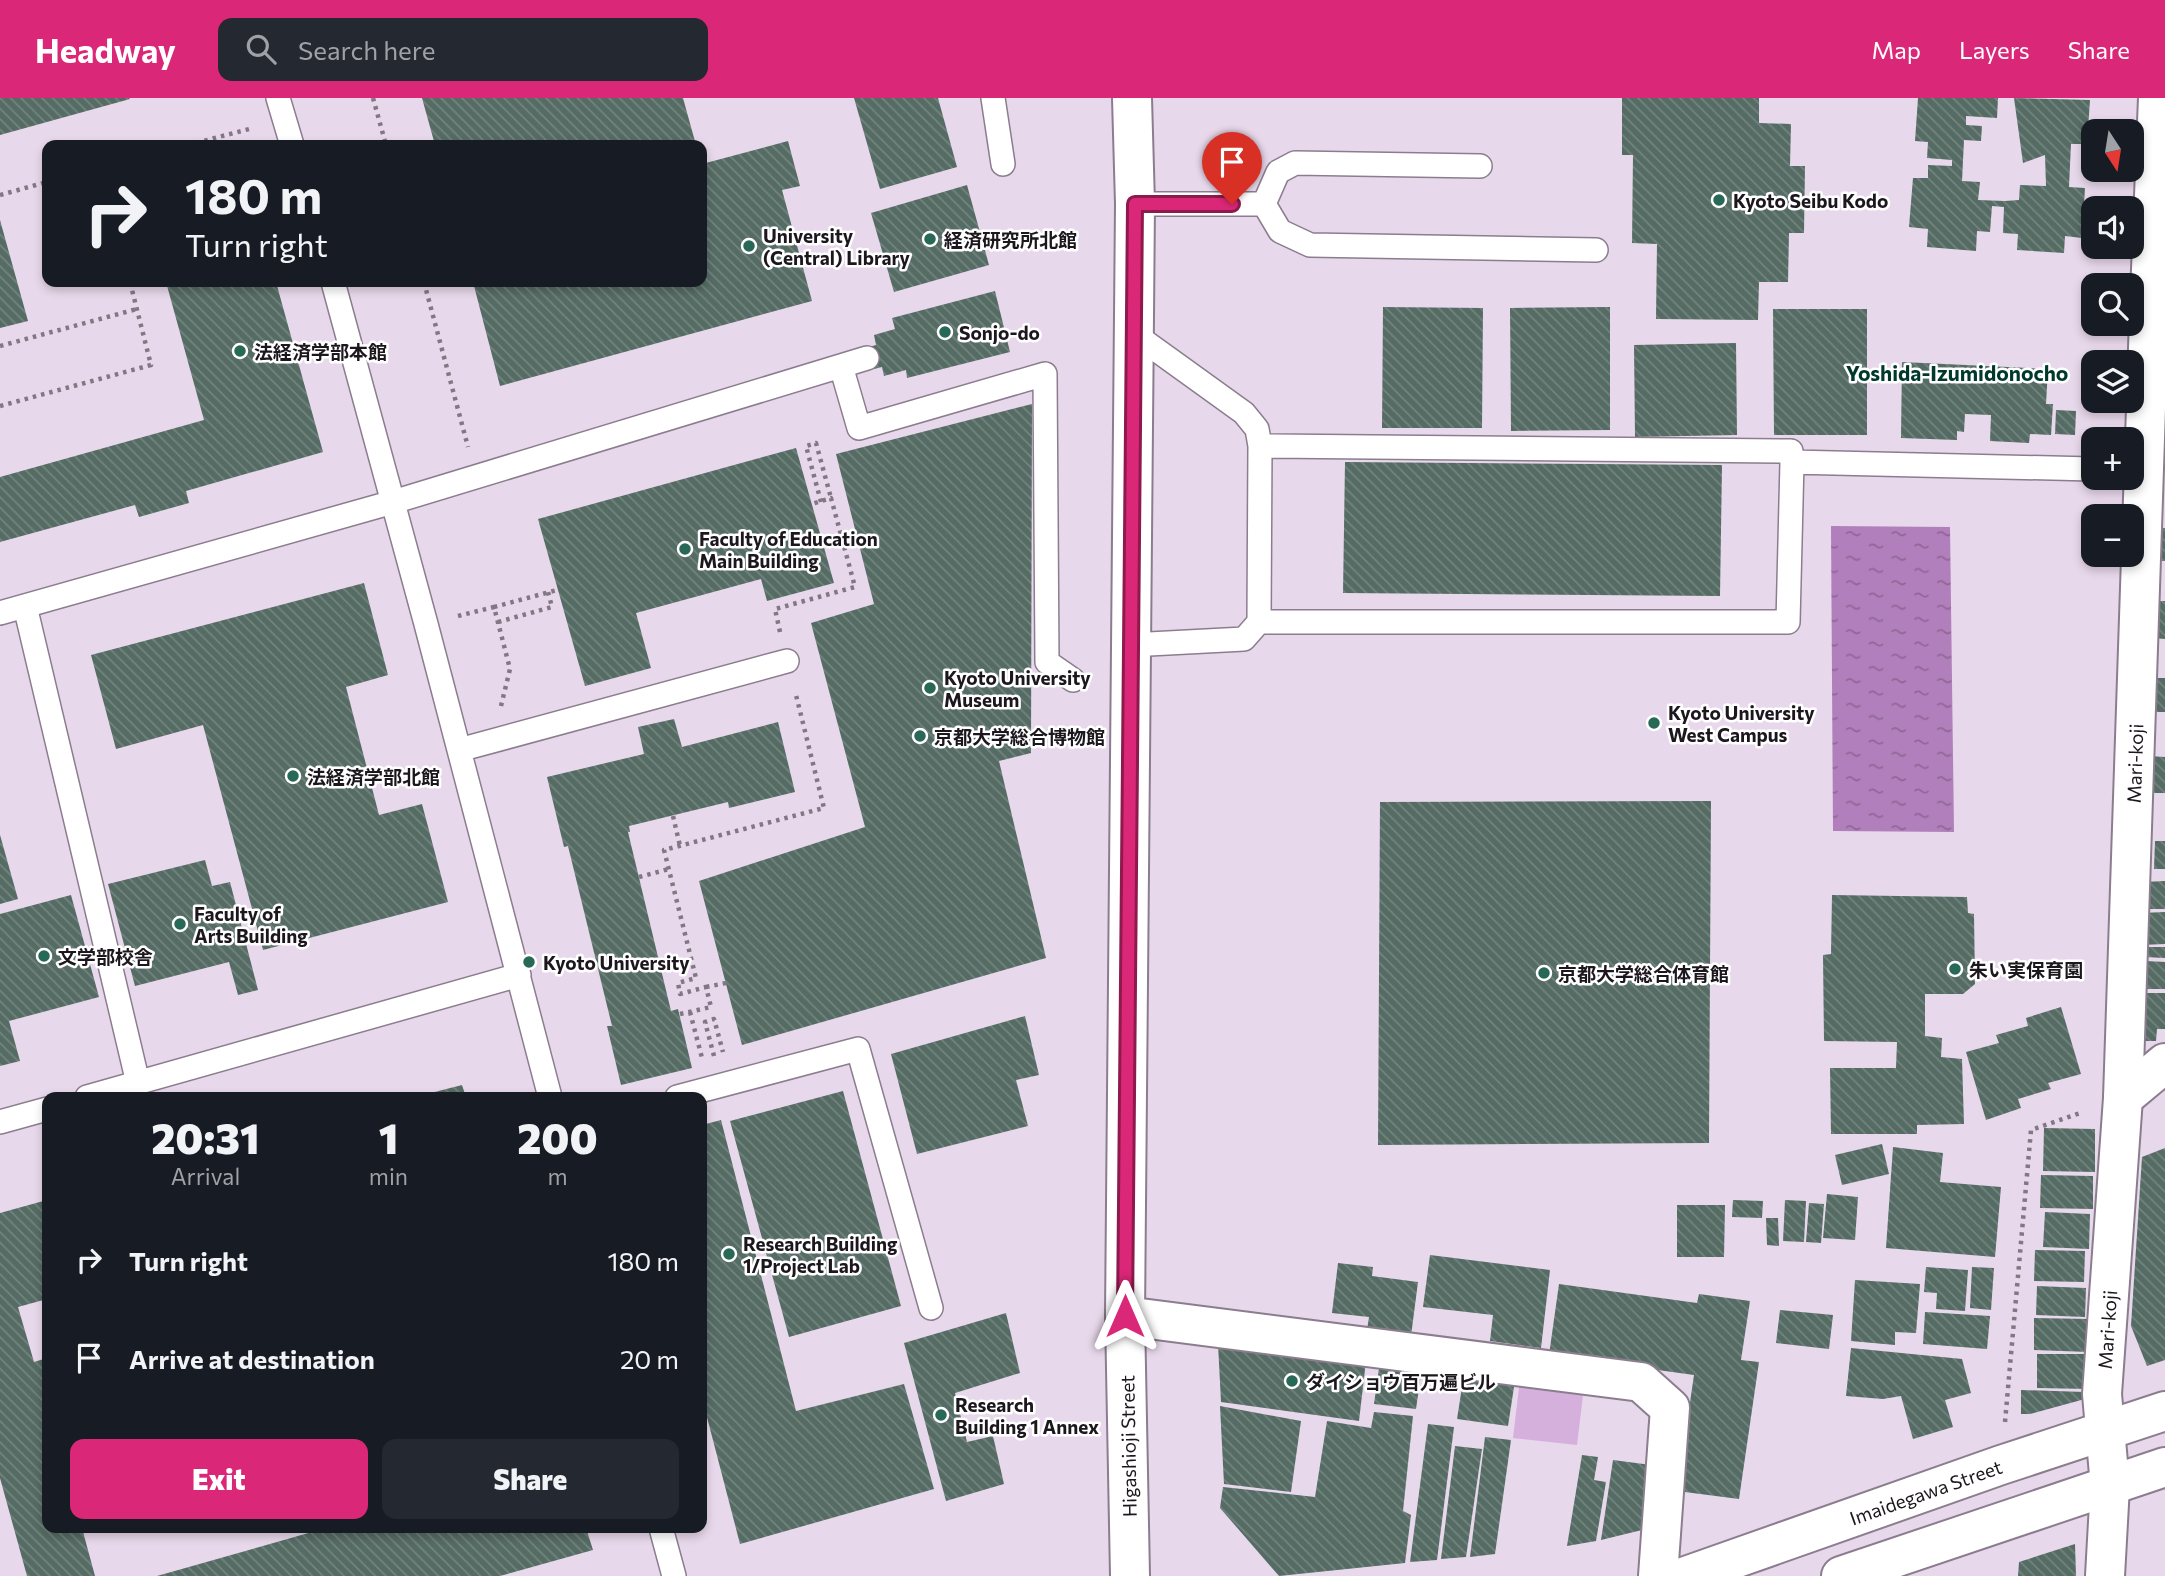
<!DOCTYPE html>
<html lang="en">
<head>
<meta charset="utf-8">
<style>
	body { margin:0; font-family:Commissioner,"Noto Sans JP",sans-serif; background:#242831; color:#f1f3f6; height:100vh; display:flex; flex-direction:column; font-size:26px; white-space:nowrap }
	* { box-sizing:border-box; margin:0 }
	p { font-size:23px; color:#9ea1a6 }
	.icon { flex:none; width:38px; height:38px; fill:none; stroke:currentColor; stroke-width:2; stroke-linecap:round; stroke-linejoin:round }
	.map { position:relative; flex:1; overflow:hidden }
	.panel { position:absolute; left:42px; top:994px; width:665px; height:441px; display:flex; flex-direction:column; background:#171b24; border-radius:14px; box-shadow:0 4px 10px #0003 }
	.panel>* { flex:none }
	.hud { position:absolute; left:42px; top:42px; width:665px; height:147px; border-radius:14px; box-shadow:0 4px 10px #0003; background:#171b24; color:#f1f3f6; overflow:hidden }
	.needle { width:46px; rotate:168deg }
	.tools { position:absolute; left:2081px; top:21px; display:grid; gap:14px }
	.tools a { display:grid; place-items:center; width:63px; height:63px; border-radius:14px; background:#171b24; box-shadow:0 4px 10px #0003; font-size:35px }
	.pin { position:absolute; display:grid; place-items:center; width:60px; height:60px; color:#fff; margin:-72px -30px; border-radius:50% 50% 50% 0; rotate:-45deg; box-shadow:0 0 7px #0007 }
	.pin .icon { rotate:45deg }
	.me { position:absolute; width:77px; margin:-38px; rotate:0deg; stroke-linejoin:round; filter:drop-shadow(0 0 5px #0008) }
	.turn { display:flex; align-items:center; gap:24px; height:147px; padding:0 28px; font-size:32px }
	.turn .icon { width:91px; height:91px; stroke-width:2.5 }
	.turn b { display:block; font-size:49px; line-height:60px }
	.eta { display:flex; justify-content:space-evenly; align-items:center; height:119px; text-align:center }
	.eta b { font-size:42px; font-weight:800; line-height:49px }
	.primary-button { display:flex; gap:14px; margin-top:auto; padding:14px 28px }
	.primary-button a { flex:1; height:80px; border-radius:14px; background:#db2777; color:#fff; font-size:28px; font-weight:800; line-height:80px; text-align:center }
	.primary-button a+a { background:#242831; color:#f1f3f6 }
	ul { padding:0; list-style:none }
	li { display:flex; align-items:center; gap:21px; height:98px; padding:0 28px }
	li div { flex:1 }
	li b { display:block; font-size:26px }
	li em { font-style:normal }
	header { display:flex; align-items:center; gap:42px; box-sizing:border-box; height:98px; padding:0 35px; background:#db2777; color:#fff }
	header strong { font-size:33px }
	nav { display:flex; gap:38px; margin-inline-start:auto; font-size:24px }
	.search { width:490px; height:63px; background:#242831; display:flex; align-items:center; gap:18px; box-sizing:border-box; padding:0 24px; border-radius:14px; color:#9ea1a6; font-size:26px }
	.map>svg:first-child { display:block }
	.grass { fill:#d5b0dc }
	.water { fill:url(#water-ripples) }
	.building { fill:url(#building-back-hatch) }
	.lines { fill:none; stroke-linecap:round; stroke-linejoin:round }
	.lane-casing { stroke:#8b7d8e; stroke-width:26 }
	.street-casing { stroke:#8b7d8e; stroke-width:42 }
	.secondary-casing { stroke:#8b7d8e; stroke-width:42 }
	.primary-casing { stroke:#8b7d8e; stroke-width:42 }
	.path { stroke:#827884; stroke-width:4.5; stroke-dasharray:3.5 5; stroke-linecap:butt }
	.lane { stroke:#fff; stroke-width:23 }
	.street { stroke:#fff; stroke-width:38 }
	.secondary { stroke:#fff; stroke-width:38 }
	.primary { stroke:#fff; stroke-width:38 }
	.route-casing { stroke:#8e194d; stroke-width:18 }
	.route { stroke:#db2777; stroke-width:12 }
	.poi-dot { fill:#286856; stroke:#fff; stroke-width:2.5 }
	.labels { text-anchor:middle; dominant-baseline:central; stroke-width:5; stroke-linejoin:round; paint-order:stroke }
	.poi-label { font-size:19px; font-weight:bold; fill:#1c171d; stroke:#fff; text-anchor:start }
	.street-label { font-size:19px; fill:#1c171d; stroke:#fff }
	.neighbourhood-label { font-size:21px; font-weight:bold; fill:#00392c; stroke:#fff }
</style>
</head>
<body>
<header>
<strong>Headway</strong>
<div class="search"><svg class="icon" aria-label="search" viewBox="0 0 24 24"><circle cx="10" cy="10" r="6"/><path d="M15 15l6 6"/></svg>Search here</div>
<nav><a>Map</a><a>Layers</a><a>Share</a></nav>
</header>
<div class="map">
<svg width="2165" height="1478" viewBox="0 0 2165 1478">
	<defs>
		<pattern id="water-ripples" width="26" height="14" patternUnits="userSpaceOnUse" patternTransform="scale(1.75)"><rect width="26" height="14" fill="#b17fbb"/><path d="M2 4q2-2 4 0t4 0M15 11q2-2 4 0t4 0" fill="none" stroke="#8f6797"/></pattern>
		<pattern id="building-back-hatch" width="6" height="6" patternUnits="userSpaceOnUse" patternTransform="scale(1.75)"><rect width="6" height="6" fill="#556c64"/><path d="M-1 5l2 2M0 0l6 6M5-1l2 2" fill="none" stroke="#74837e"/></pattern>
	</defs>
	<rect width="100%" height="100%" fill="#e8d8eb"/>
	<path class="grass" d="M1520,1281L1584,1289L1577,1347L1513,1340Z"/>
	<path class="water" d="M1831,428L1950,429L1954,734L1833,733Z"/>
	<path class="building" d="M0,0H129L130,1L0,37Z
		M422,0H683L696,47H435Z
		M854,0H938L957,69L880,91Z
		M1622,0H1759V25L1791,26L1790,68H1805L1804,135H1789L1788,184H1759L1758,222L1656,221L1657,146L1632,145L1633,57H1622Z
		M1918,0H1998L1997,20L1966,18V27L1982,28L1981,43L1964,42L1962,83L1980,84L1978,102L2005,103L2019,102L2020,87L2046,88L2045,57L2023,65L2014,0L2090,2L2087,46H2071L2069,89L2085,90L2082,140L2065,138L2064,155L2017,152L2018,136L2003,135L2004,109L1992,108L1990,134L1977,133L1976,153L1927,149L1928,131L1909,129L1913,80H1928V67L1952,68V62L1927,60L1928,44L1915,43Z
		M788,43L800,88L782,92L812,203L500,288L473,184H702V66Z
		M967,87L989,167L894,194L871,115Z
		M0,122L28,223L0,230Z
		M166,184H276L323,354L186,393L189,405L139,419L135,407L0,444V379L204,322Z
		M995,193L1010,254L907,280L906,272L884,278L882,269L870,272L865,250L876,247L874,237L895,231L892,220Z
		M1383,209L1483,210L1482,330H1382Z
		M1610,209V332L1511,333L1510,210Z
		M1773,211H1867V337H1774Z
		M1736,245L1737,337L1635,339L1634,247Z
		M1902,264L2048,271L2046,306H2053L2051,337L2030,336L2029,345L1990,343L1991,317L1965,316L1964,334L1957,333V342L1901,340Z
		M1032,306L1031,655L999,663L1046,860L742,947L699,783L865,729L811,525L874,506L836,356Z
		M2056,312L2076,313L2075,337L2055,336Z
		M796,350L834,485L767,503L761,481L636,515L651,570L585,588L538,421Z
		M1345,364L1722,367L1720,498L1343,495Z
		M2153,430H2165V463H2152Z
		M364,485L388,577L346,589L379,717L422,706L448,804L263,852L203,627L116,651L91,557Z
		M2154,503H2165V541L2153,540Z
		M2153,580H2165V614H2153Z
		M674,621L682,649L778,624L795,694L729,710L728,704L629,728L630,734H628L671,913L678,911L692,970L621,987L607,928H612L568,748L564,749L547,679L644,656L638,629Z
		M2149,658L2165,659V695H2148Z
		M1711,703L1709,1045L1378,1047L1380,704Z
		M0,737L18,801L0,806Z
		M2155,743H2165V771H2154Z
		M205,762L212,788L230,784L258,892L238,897L229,864L135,888L108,786Z
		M2165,783V811H2144V784Z
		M71,797L99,899L9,923L20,963L0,968V816Z
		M1832,797L1967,799L1968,815L1974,816L1975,886L1963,896H1925V938L1942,940L1941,959L1962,961L1964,1026L1917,1027V1036H1831L1830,970H1896L1897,944L1824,943L1823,857L1831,856Z
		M2165,814V846L2141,847V815Z
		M2144,849H2165V860L2144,859Z
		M2146,863L2165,864V891H2145Z
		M2140,895H2165V931H2157L2156,943H2139Z
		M2061,909L2081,976L2048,985L2051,991L2018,1001L2021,1010L1986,1022L1966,954L1999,945L1996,937L2028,928L2026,920Z
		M1025,918L1039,977L1016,982L1028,1028L917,1056L891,956Z
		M462,987L466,999H419V998Z
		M843,993L901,1208L789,1239L730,1023Z
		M721,1022L796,1313L904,1286L934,1391L740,1446L702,1300V1027Z
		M2044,1030L2095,1031V1074L2043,1073Z
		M1882,1046L1889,1076L1842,1087L1835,1057Z
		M1893,1049L1943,1055L1940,1084L2001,1089L1995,1159L1886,1150Z
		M2165,1050V1262L2147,1268L2131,1228L2142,1059Z
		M2041,1077L2093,1078V1111L2040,1110Z
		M1827,1096L1858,1099L1855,1142L1823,1140Z
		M47,1102V1201L18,1209L34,1264L47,1260V1430H82L95,1478H27L0,1380V1115Z
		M1733,1102L1763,1103L1762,1120L1732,1119Z
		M1785,1102L1806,1103L1804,1144L1783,1143Z
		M1809,1105L1824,1106L1821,1145L1806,1144Z
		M1677,1107H1725L1724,1159H1677Z
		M2045,1114L2090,1116L2089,1151L2043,1149Z
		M1766,1120H1778L1779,1148L1767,1147Z
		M2035,1152L2085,1153L2084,1184L2034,1183Z
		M1430,1157L1550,1172L1541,1250L1490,1243L1493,1217L1423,1209Z
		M1338,1165L1373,1169L1372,1178L1418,1184L1411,1238L1367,1232L1369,1219L1332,1215Z
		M1926,1169L1968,1172L1965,1213L1936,1211L1937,1195L1924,1194Z
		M1972,1169L1994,1170L1991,1212L1970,1210Z
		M1855,1182L1920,1186L1916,1235L1895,1234V1247L1851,1243Z
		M1559,1186L1697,1205L1699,1196L1750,1203L1741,1262L1759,1264L1739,1401L1677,1393L1694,1277L1549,1257Z
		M2037,1188L2086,1190L2085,1219L2036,1217Z
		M1780,1212L1833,1217L1829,1251L1776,1245Z
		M1925,1214L1990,1218L1987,1251L1923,1246Z
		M1006,1215L1020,1275L955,1295L967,1344L993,1338L1004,1386L946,1403L904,1245Z
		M2034,1220L2090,1221L2089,1254L2034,1252Z
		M1218,1246L1366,1263L1359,1323L1221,1304Z
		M1851,1250L1962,1261L1971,1295L1945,1302L1953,1329L1913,1341L1901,1298L1883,1301L1846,1298Z
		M2037,1256H2089V1291L2037,1290Z
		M1380,1263L1422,1269L1416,1311L1374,1306Z
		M1465,1270L1516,1276L1508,1328L1457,1321Z
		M2021,1292L2085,1294V1301L2030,1316H2021Z
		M1220,1308L1301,1323L1291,1394L1224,1386Z
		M1374,1314L1413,1318L1403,1413L1411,1417L1405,1465L1279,1478L1220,1410L1223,1389L1315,1399L1327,1323L1371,1330Z
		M1428,1326L1454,1329L1437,1462L1410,1464Z
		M1485,1339L1511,1342L1495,1456L1470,1459Z
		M1455,1348L1482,1351L1466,1459L1441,1461Z
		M1582,1357L1598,1359L1594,1382L1606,1384L1596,1443L1567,1448Z
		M1613,1362L1651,1367L1642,1432L1601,1442Z
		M326,1430H586L593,1452L500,1478H157Z
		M2075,1446L2076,1478H2018L2019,1464Z"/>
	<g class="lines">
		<defs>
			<path id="lane" d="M278,0L292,47
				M993,0L1003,66
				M1135,106H1264L1280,133L1310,147L1596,152
				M1264,106L1278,74L1295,65L1480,68
				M333,184L426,526L550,999
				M841,268L859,330L1045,276L1047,564L1073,582
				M1792,364L2092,371
				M25,508L138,985
				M0,515L393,404L867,260
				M1259,524H1788L1792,364L1791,353L1260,348
				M1130,547L1244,541L1259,524L1260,348L1257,331L1244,315L1133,235
				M459,652L787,563
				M87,999L519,877
				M677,999L858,951L931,1210
				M0,1024L47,1011
				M661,1430L674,1478"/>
			<g id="street">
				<path d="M2123,1000L2165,965"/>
				<path d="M1125,1218L1641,1284L1670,1310L1658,1478"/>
				<path id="s1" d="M2105,1478L2110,1388L2102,1296L2123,1000L2149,220L2158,0"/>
			</g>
			<g id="secondary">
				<path id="s2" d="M1686,1478L2001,1367L2165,1313"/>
				<path d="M1841,1478L2165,1369"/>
			</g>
			<path id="primary" d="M1130,1478L1125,1218L1135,106L1132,0"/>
		</defs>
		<use href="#lane" class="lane-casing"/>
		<use href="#street" class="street-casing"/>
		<use href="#secondary" class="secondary-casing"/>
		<use href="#primary" class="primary-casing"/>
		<path class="path" d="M373,0L386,47
			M188,47L253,30
			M0,97L47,84
			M424,184L468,349
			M0,248L137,211
			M0,308L151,267L130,184
			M821,404L806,348L816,345L831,400
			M458,518L494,509
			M498,524L552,509L548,494
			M780,534L775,511L855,489L831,400L812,406
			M501,608L510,571L494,509L557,492
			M673,718L680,748
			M639,779L669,771
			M706,889L726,885
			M690,914L702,960
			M680,916L711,909L706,889L680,896L678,885L696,880L664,752L824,710L795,593
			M714,958L705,924L714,921L723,954
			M2005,1324L2031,1032L2083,1014"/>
		<use href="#lane" class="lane"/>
		<use href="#street" class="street"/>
		<use href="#secondary" class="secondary"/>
		<use href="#primary" class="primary"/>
	</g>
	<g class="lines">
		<defs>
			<path id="route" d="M1125,1218L1135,106H1232"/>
		</defs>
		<use href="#route" class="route-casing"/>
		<use href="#route" class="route"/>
	</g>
	<g class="poi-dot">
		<circle cx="1719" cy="102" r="7"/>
		<circle cx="930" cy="141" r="7"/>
		<circle cx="749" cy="148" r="7"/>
		<circle cx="945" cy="234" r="7"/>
		<circle cx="240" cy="253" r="7"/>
		<circle cx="685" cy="451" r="7"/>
		<circle cx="930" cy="590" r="7"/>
		<circle cx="1654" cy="625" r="7"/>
		<circle cx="920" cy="638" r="7"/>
		<circle cx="293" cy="678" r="7"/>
		<circle cx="180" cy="826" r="7"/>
		<circle cx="44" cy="858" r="7"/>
		<circle cx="529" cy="864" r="7"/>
		<circle cx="1955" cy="871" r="7"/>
		<circle cx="1544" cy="875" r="7"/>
		<circle cx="729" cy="1156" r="7"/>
		<circle cx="1292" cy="1283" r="7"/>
		<circle cx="941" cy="1317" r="7"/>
	</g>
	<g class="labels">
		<g class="poi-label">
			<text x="1733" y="102">Kyoto Seibu Kodo</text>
			<text x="763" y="137">University<tspan x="763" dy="22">(Central) Library</tspan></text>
			<text x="944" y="141">経済研究所北館</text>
			<text x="959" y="234">Sonjo-do</text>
			<text x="254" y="253">法経済学部本館</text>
			<text x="699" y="440">Faculty of Education<tspan x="699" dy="22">Main Building</tspan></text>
			<text x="944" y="579">Kyoto University<tspan x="944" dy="22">Museum</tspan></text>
			<text x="1668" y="614">Kyoto University<tspan x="1668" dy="22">West Campus</tspan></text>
			<text x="934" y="638">京都大学総合博物館</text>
			<text x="307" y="678">法経済学部北館</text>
			<text x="194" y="815">Faculty of<tspan x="194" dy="22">Arts Building</tspan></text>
			<text x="58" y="858">文学部校舎</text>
			<text x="543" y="864">Kyoto University</text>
			<text x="1969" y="871">朱い実保育園</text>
			<text x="1558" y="875">京都大学総合体育館</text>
			<text x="743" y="1145">Research Building<tspan x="743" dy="22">1/Project Lab</tspan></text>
			<text x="1306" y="1283">ダイショウ百万遍ビル</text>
			<text x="955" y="1306">Research<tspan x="955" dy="22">Building 1 Annex</tspan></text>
		</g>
		<g class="street-label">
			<text stroke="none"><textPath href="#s1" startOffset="814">Mari-koji</textPath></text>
			<text stroke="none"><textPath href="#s1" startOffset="247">Mari-koji</textPath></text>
			<text transform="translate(1128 1348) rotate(-91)">Higashioji Street</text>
			<text stroke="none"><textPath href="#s2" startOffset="254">Imaidegawa Street</textPath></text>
		</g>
		<g class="neighbourhood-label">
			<text x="1957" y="274">Yoshida-Izumidonocho</text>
		</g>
	</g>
</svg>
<div class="tools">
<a><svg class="needle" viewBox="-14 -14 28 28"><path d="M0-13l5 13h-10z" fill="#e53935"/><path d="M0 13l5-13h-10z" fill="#9ea1a6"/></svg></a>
<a><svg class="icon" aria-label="sound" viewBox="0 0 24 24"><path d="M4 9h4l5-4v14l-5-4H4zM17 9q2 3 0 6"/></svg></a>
<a><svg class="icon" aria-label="search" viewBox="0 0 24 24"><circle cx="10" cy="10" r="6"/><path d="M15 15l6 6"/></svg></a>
<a><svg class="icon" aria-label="layers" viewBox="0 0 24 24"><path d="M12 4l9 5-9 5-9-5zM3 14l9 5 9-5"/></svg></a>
<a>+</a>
<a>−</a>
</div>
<div class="pin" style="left:1232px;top:106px;background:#d93025"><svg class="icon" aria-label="arrive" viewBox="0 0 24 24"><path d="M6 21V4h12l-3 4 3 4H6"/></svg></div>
<svg class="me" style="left:1125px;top:1218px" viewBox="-20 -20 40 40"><path d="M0-17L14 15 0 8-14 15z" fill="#db2777" stroke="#fff" stroke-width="4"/></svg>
<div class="hud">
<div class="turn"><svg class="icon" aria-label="right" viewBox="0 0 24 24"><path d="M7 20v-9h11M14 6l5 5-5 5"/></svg><div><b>180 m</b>Turn right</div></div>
</div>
<section class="panel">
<div class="eta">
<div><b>20:31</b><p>Arrival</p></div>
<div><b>1</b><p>min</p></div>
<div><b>200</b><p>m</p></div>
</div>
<ul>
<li><svg class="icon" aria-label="right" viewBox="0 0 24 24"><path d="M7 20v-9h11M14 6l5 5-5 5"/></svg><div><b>Turn right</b></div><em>180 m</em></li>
<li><svg class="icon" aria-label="arrive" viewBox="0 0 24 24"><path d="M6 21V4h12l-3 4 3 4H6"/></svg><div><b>Arrive at destination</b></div><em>20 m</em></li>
</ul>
<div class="primary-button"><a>Exit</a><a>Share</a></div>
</section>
</div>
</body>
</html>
